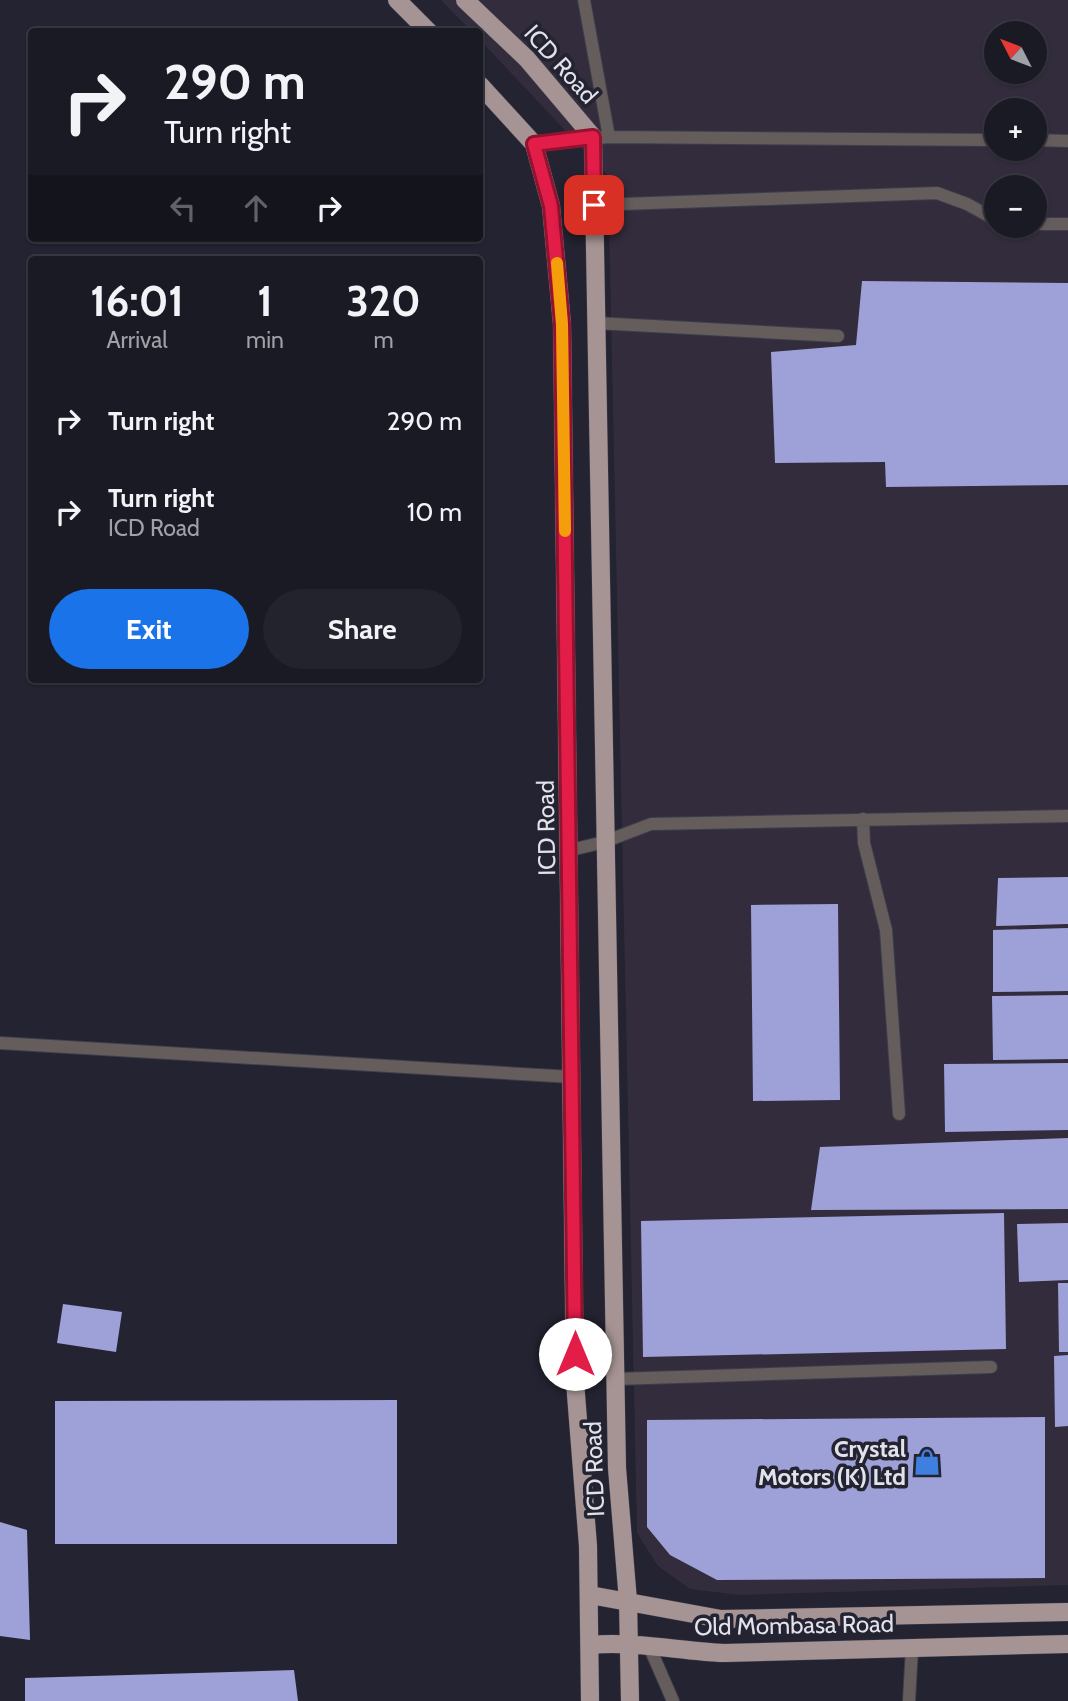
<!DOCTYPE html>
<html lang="en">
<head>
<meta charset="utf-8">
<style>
	body { margin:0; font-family:Cabin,sans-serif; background:#23232d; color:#f1f3f6; height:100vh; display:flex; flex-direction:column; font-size:26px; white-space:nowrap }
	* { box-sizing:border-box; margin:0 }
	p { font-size:23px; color:#9fa1a7 }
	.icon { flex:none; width:38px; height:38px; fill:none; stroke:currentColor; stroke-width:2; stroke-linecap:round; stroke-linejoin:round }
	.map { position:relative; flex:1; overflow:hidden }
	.details { position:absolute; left:28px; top:256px; width:455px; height:427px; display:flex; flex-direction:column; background:#1a1a25; border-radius:7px; box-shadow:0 2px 5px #0004,0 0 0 2px #383842 }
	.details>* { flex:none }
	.banner { position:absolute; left:28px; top:28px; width:455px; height:214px; border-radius:7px; box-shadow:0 2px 5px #0004,0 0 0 2px #383842; background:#1a1a25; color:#f1f3f6; overflow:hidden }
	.needle { width:46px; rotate:312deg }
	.buttons { position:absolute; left:984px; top:21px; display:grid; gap:14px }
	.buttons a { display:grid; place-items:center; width:63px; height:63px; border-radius:50%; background:#1a1a25; box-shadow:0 2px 5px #0004,0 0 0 2px #383842; font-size:35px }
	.pin { position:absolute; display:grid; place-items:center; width:60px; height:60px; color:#fff; margin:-30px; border-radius:14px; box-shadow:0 4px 10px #0006 }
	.me { position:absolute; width:77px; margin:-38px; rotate:0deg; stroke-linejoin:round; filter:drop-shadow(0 0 5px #0008) }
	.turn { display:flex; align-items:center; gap:24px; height:147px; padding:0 21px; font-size:32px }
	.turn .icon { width:91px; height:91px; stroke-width:2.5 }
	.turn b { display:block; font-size:49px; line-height:60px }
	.lanes { display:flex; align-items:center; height:66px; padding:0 21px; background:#0003; justify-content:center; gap:35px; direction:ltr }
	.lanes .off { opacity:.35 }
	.eta { display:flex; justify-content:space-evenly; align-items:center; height:119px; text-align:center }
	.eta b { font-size:42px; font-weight:800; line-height:49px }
	.action { display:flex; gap:14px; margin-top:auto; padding:14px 21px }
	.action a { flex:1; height:80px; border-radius:42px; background:#1a73e8; color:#fff; font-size:28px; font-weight:800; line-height:80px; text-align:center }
	.action a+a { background:#23232d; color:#f1f3f6 }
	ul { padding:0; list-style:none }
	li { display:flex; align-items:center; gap:21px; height:91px; padding:0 21px }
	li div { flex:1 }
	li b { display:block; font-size:26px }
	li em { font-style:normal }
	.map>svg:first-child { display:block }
	.industrial { fill:#332c3c; fill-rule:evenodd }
	.building { fill:#9ea0d8 }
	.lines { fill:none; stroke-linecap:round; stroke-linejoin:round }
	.service-casing { stroke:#3e3e4b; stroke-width:14 }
	.primary-casing { stroke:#3e3e4b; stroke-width:19 }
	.service { stroke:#655d5c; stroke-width:12 }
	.primary { stroke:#a69494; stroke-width:18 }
	.route-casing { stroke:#92132f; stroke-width:18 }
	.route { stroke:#e11d48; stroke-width:12 }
	.slow { stroke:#f59e0b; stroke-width:12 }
	.labels { text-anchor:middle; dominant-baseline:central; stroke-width:7; stroke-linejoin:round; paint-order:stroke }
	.street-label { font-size:24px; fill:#e2e2eb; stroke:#232331 }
	.poi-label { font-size:24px; font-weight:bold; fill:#e2e2eb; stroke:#232331; text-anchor:end }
</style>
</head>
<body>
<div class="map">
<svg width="1068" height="1701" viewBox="0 0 1068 1701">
	<rect width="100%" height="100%" fill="#232331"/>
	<path class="industrial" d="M441,0H1068V1585L739,1595L690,1589L658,1566L637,1533L608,176L480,40V32L471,31ZM996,33H1034V72H996ZM996,110H1034V149H996ZM996,187H1034V226H996Z"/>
	<path class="building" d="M862,281L1068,283V485L886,487L885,462L775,463L771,352L856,345Z
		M1068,877V924L996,926L998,878Z
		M838,904L840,1100L753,1101L751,905Z
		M1068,928V991L993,992V930Z
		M1068,995V1059L993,1060L992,996Z
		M1068,1063V1130L945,1132L944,1064Z
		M1068,1138V1209L811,1210L820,1147Z
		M1004,1213L1006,1349L643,1357L641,1221Z
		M1068,1223V1280L1019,1282L1017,1224Z
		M1058,1283H1068V1352H1059Z
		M63,1304L122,1312L116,1352L57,1343Z
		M1068,1355V1426L1055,1427L1054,1356Z
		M397,1400V1544H55V1401Z
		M1045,1417V1578L717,1580L670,1555L647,1527V1420Z
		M0,1522L27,1530L30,1640L0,1636Z
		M294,1670L298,1701H25V1678Z"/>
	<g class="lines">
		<defs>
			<path id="service" d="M584,0L609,137
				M1034,140L1068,141
				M534,144L609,137L996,140
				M594,205L937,193L967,204L996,220
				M1034,224H1068
				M596,323L838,336
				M863,819L864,843L886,930L899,1114
				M571,850L604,842L651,824L1068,816
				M0,1043L573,1077
				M616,1379L991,1367
				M649,1646L673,1701
				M909,1701L912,1648"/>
			<path id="primary" d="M397,0L429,32
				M465,0L527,59L593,137L617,1468L628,1601L630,1701
				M480,85L534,144L551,206L562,324L575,1382L588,1546L590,1701
				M590,1595L721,1619L1068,1612
				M590,1645C636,1641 679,1651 724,1653L1068,1644"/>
		</defs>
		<use href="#service" class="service-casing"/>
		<use href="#primary" class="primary-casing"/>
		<use href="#service" class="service"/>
		<use href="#primary" class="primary"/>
	</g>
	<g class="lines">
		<defs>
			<path id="route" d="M575,1354L562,324L551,206L534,144L593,137L594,205"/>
		</defs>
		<use href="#route" class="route-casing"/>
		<use href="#route" class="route"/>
		<path class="slow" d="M557,263L562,324L565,531"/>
	</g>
	<defs>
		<symbol id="shop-bare" viewBox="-9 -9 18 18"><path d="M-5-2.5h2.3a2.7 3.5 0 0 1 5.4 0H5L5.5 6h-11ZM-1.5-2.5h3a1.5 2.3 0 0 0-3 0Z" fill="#3f7fe0" stroke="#232331" stroke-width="2.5" paint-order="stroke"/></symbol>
	</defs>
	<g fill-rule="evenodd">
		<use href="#shop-bare" x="908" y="1443" width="38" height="38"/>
	</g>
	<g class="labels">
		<g class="street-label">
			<text transform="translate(561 64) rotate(48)">ICD Road</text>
			<text transform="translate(546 828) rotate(-91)">ICD Road</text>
			<text transform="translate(594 1469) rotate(-92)">ICD Road</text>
			<text transform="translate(794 1625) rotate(-1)">Old Mombasa Road</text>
		</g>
		<g class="poi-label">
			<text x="906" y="1448">Crystal<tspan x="906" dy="28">Motors (K) Ltd</tspan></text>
		</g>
	</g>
</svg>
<div class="buttons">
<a><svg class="needle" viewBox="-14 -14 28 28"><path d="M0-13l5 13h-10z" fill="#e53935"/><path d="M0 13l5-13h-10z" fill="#9fa1a7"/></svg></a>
<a>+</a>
<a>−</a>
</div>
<div class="pin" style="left:594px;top:205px;background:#d93025"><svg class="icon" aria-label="arrive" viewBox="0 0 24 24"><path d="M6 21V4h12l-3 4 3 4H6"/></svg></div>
<svg class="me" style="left:575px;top:1354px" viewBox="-20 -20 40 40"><circle r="19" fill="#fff"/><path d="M0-13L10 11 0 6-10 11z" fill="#e11d48"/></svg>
<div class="banner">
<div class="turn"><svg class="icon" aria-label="right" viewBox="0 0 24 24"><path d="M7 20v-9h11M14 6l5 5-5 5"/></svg><div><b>290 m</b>Turn right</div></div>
<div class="lanes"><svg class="icon off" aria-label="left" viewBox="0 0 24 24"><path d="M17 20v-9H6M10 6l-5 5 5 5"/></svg><svg class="icon off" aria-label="ahead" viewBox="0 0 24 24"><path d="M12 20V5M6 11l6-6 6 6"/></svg><svg class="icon" aria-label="right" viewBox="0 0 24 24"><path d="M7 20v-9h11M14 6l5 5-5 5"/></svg></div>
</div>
<section class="details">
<div class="eta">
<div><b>16:01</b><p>Arrival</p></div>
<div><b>1</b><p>min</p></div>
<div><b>320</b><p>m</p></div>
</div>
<ul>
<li><svg class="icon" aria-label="right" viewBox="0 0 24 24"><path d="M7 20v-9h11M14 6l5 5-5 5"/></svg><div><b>Turn right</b></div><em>290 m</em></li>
<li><svg class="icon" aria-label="right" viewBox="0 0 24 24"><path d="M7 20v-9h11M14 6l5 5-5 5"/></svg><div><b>Turn right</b><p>ICD Road</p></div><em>10 m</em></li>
</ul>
<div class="action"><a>Exit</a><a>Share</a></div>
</section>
</div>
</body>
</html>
